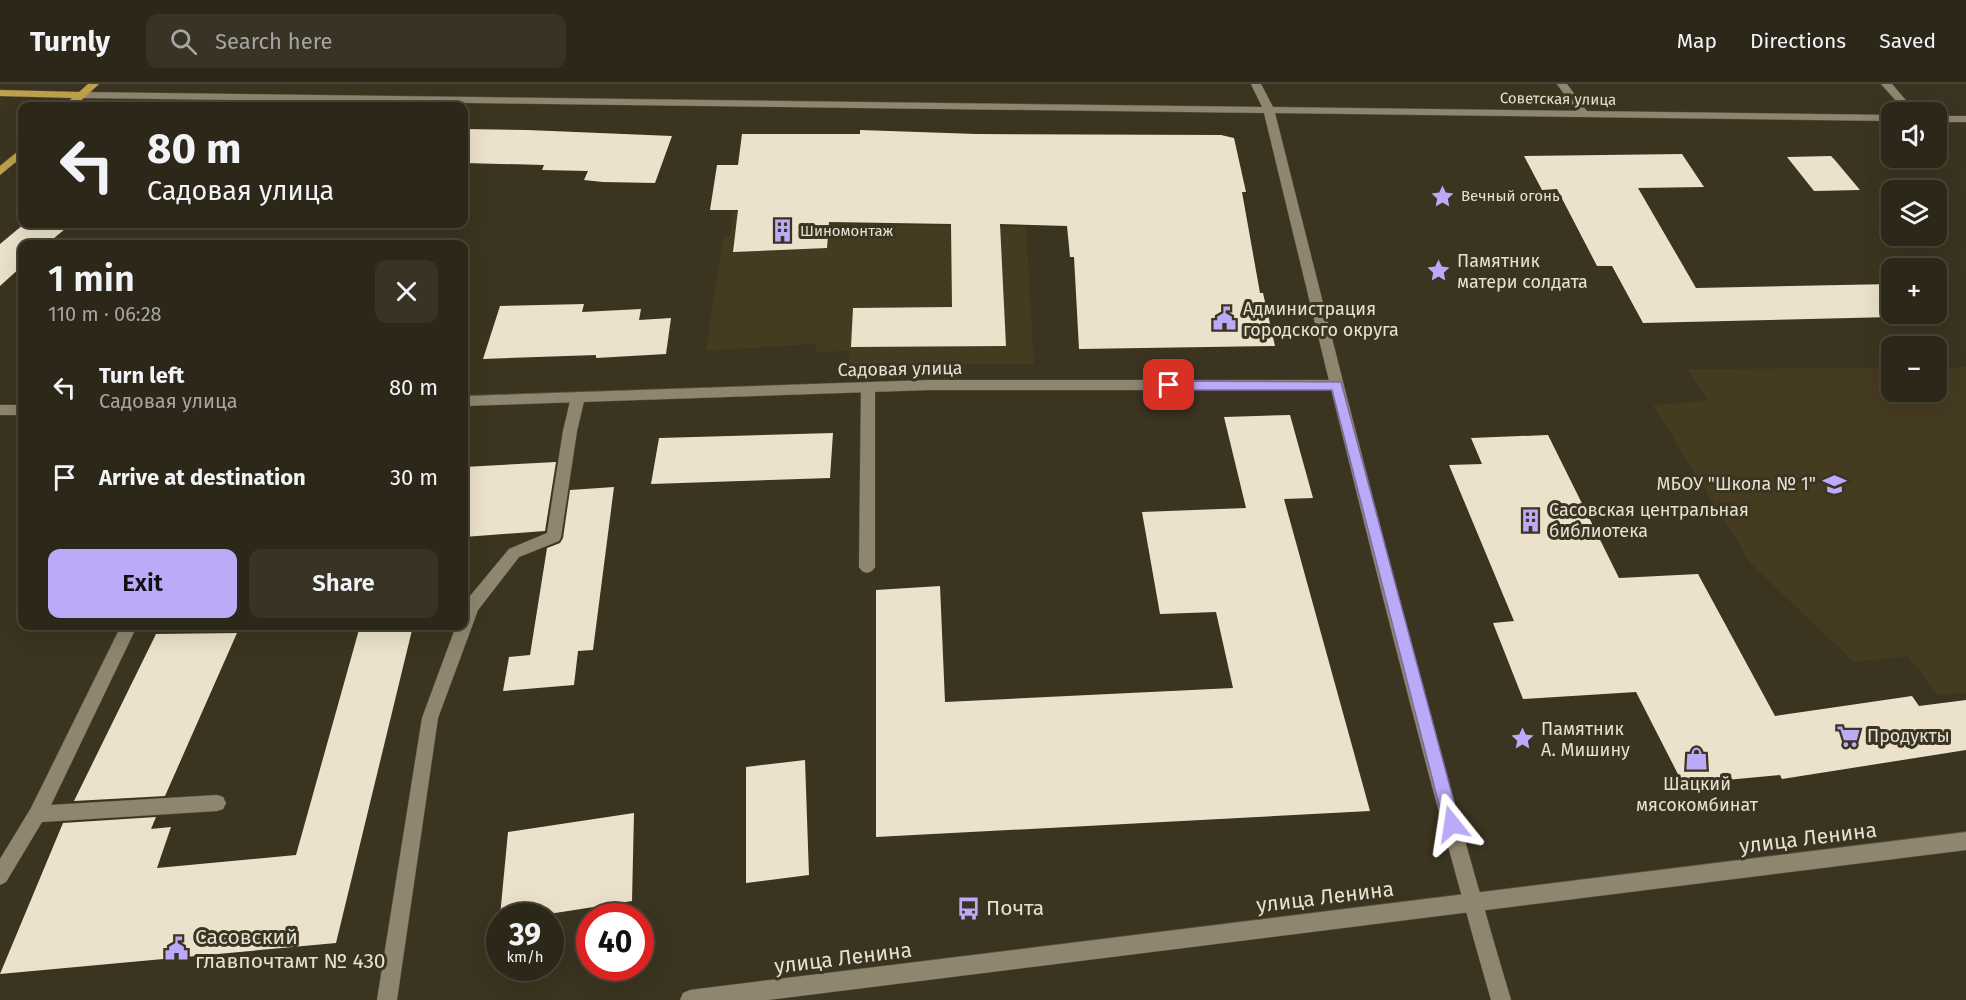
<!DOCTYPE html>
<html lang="en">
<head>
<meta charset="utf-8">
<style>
	body { margin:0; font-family:"Fira Sans",sans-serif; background:#383325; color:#f1f3f6; height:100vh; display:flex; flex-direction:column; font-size:22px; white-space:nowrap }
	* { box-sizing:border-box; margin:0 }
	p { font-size:20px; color:#a6a5a2 }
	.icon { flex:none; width:33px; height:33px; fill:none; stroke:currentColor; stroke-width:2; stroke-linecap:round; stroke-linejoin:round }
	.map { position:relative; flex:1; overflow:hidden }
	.side { position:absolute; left:18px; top:156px; width:450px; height:390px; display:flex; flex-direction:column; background:#2c2718; border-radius:12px; box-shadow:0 6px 24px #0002,0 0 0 2px #484437 }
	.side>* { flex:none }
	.hud { position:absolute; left:18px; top:18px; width:450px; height:126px; border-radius:12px; box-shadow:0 6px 24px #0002,0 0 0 2px #484437; background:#2c2718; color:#f1f3f6; overflow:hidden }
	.fabs { position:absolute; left:1881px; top:18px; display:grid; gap:12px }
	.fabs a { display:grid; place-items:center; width:66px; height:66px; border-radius:12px; background:#2c2718; box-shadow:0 6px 24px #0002,0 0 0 2px #484437; font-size:30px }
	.speed { position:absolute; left:486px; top:819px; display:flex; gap:12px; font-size:30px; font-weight:700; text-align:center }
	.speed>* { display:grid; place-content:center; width:78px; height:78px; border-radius:50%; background:#2c2718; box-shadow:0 6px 24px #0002,0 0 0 2px #484437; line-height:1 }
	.speed small { font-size:15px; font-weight:400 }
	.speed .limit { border:9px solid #d22; background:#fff; color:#111 }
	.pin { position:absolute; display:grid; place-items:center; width:51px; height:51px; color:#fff; margin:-26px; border-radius:12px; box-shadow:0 3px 9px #0006 }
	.me { position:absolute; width:66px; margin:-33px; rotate:345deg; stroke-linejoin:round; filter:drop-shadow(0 0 4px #0008) }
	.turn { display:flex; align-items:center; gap:21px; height:126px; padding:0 30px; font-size:27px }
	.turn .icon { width:78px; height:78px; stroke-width:2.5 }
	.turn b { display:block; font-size:42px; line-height:51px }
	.round { display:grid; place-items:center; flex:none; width:63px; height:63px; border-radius:12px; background:#383325 }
	.headline { display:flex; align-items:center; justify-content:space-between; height:102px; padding:0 30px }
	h1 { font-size:36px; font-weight:600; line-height:45px }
	.action { display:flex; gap:12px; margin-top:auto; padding:12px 30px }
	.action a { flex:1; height:69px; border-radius:12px; background:#baaaf7; color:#111; font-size:24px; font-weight:600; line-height:69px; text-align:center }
	.action a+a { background:#383325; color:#f1f3f6 }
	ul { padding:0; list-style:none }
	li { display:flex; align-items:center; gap:18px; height:90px; padding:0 30px }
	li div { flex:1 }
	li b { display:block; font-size:22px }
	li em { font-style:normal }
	header { display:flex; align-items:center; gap:36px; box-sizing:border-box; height:84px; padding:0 30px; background:#2c2718; border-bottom:2px solid #484437 }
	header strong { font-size:28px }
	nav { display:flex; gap:33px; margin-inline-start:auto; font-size:21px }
	.search { width:420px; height:54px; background:#383325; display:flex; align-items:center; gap:15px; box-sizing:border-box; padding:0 21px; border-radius:12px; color:#a6a5a2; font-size:22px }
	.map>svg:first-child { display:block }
	.built { fill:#453b21 }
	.building { fill:#ece2cb }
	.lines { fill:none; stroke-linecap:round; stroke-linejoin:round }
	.service-casing { stroke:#595241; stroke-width:1 }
	.minor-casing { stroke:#595241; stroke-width:1 }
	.tertiary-casing { stroke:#595241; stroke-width:1 }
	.secondary-casing { stroke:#595241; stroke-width:1 }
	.primary-casing { stroke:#595241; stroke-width:1 }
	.service { fill:#8f8670; fill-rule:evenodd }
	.minor { fill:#8f8670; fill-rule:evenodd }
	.tertiary { fill:#8f8670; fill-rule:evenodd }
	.secondary { fill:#8f8670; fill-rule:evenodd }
	.primary { fill:#c0a14b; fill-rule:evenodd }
	.route { fill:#baaaf7; stroke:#796ea1; stroke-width:1.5 }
	.labels { text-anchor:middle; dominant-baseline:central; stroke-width:6; stroke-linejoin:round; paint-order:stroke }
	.far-street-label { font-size:15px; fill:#e5e1d5; stroke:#3b3420 }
	.far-poi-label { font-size:15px; fill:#e5e1d5; stroke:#3b3420; text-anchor:start }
	.poi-label { font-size:18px; fill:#e5e1d5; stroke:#3b3420; text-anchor:start }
	.street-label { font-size:18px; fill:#e5e1d5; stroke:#3b3420 }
	.near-street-label { font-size:21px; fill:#e5e1d5; stroke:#3b3420 }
	.near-poi-label { font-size:21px; fill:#e5e1d5; stroke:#3b3420; text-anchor:start }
</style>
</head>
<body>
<header>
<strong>Turnly</strong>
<div class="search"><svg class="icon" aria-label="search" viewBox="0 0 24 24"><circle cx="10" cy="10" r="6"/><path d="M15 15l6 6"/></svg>Search here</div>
<nav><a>Map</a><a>Directions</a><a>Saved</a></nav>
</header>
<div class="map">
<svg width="1966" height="916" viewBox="0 0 1966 916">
	<rect width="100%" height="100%" fill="#3b3420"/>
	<path class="built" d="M835,125L834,140L1026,143L1034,280L849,281L850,267L816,268L815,260L706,267L723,152H730L733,127Z
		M1966,283V609L1938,611L1908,572L1854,578L1751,480L1653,321L1708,317L1688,285L1891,284L1892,308H1936L1937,284Z"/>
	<path class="building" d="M464,45L527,46L672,52L655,99L603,98L584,96L588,87L542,86L544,81L464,79Z
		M860,46L976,50L1221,51L1234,54L1246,108H1242L1260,209H1263L1275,262L1079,265L1074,173H1070L1067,142L1000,140L1006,262L851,263L853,224L952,223L951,140L829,138L827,164L733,168L738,126H710L717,81H738L742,50H860Z
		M1682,70L1704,103L1638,104L1696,204L1892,200V233L1643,239L1612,182H1597L1557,105L1542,106L1524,72Z
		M1831,72L1834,75L1860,106L1814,107L1787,73Z
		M24,140H71L47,160H22V182L0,202V160Z
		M584,220L582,228L641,225L639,236L671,234L666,270L596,274V271L483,275L500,222Z
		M1290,331L1313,414L1284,415L1370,727L876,753V506L940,502L945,618L1233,604L1216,528L1160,530L1142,428L1246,424L1224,333Z
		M833,349L830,394L651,400L659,354Z
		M1548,351L1619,494L1698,490L1775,632L1912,612L1919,622L1966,616V666L1782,695L1780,691L1683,700L1636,608L1523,615L1493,539L1514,537L1449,381L1482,380L1471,354Z
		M556,378L545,447L464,453V383Z
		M614,403L593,566L578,567L574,601L503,607L509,573L530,571L547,464L560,459L563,454L570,406Z
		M360,542H413L336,859L0,890L63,739L156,733L151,745L171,743L157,784L296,771Z
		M237,549L165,712L74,717L156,550Z
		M805,676L809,791L746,799V683Z
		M634,729L632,817L536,832H500L508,748Z"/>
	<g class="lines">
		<defs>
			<path id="service" d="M1881,0H1892L1916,28H1906Z
				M868,298L875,303V483L872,487L867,489L862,487L859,483L861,303Z
				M578,308L585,313L577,347L561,453L559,457L519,473L478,526L438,634L397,916H377L422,634L456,542H464L465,518L509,465L547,449L563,347L571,313Z
				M121,542H137L51,721L217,711L223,713L226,719L223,725L217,727L42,738L6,798L0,801V775L31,724Z"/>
			<path id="minor" d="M1557,0H1567L1589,30L1588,32H1580Z
				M929,296H1337L1344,301L1337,306H929L464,322V312Z
				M0,321H22V331H0Z"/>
			<path id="tertiary" d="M1251,0H1261L1273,23L1892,31V37L1275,29C1350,326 1424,623 1511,916H1491C1407,623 1336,326 1264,29L81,14L76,11L81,8L1262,23Z
				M1936,32H1966V38H1936Z"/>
			<path id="secondary" d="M1966,748V766L768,916H680L683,909L690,906Z"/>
			<path id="primary" d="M88,0H99L75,22H64L72,14L0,12V6L79,8Z
				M22,64V73L0,91V82Z"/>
		</defs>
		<use href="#service" class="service-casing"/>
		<use href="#minor" class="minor-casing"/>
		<use href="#tertiary" class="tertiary-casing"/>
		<use href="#secondary" class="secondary-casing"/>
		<use href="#primary" class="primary-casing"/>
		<use href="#service" class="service"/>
		<use href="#minor" class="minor"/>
		<use href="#tertiary" class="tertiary"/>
		<use href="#secondary" class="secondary"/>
		<use href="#primary" class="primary"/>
	</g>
	<path class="route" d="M1169,297L1341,298L1460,740L1458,746L1452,748L1446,746L1444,740L1332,306H1169L1163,301Z"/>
	<defs>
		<symbol id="sight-bare" viewBox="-9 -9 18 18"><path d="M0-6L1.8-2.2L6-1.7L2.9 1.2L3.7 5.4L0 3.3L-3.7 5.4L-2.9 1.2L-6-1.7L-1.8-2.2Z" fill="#baaaf7" stroke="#3b3420" stroke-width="2.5" paint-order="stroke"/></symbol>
		<symbol id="building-bare" viewBox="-9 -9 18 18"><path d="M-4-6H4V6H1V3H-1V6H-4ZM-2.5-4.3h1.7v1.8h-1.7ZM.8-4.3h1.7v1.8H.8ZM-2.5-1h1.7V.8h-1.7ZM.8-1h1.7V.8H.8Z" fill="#baaaf7" stroke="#3b3420" stroke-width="2.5" paint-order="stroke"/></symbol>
		<symbol id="civic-bare" viewBox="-9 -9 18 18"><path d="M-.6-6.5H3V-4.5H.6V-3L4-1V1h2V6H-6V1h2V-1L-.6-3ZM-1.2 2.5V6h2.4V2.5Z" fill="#baaaf7" stroke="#3b3420" stroke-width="2.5" paint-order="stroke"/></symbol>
		<symbol id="school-bare" viewBox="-9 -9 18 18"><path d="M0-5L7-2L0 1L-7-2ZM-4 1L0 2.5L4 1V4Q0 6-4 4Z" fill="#baaaf7" stroke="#3b3420" stroke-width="2.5" paint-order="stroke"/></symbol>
		<symbol id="supermarket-bare" viewBox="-9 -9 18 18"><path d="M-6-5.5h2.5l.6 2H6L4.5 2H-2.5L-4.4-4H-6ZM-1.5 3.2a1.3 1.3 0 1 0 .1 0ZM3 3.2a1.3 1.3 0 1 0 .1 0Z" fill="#baaaf7" stroke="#3b3420" stroke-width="2.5" paint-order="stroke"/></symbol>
		<symbol id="shop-bare" viewBox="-9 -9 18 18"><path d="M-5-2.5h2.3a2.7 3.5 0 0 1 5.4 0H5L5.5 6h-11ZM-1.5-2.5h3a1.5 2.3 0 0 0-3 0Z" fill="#baaaf7" stroke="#3b3420" stroke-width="2.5" paint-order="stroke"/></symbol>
		<symbol id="bus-bare" viewBox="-9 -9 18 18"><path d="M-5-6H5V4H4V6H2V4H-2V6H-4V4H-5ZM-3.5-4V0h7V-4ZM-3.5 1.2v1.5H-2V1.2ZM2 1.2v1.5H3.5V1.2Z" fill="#baaaf7" stroke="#3b3420" stroke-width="2.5" paint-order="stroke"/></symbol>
	</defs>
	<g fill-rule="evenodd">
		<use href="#sight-bare" x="1426" y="96" width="33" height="33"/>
		<use href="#building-bare" x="766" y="130" width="33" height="33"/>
		<use href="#sight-bare" x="1422" y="170" width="33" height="33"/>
		<use href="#civic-bare" x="1208" y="218" width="33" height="33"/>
		<use href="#school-bare" x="1818" y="384" width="33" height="33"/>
		<use href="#building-bare" x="1514" y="420" width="33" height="33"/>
		<use href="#supermarket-bare" x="1832" y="636" width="33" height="33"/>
		<use href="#sight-bare" x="1506" y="638" width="33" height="33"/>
		<use href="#shop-bare" x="1680" y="658" width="33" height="33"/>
		<use href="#bus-bare" x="952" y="808" width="33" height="33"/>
		<use href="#civic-bare" x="160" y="848" width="33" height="33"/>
	</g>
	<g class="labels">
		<g class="far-street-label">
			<text transform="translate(1558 15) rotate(1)">Советская улица</text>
		</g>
		<g class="far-poi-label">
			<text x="1461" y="112">Вечный огонь</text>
			<text x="800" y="147">Шиномонтаж</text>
		</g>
		<g class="poi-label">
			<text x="1457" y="177">Памятник<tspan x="1457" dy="21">матери солдата</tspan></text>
			<text x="1243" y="225">Администрация<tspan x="1243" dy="21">городского округа</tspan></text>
			<text x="1816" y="400" text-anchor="end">МБОУ "Школа № 1"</text>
			<text x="1549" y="426">Сасовская центральная<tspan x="1549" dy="21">библиотека</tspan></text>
			<text x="1541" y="645">Памятник<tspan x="1541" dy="21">А. Мишину</tspan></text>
			<text x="1867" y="652">Продукты</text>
			<text x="1697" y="700" text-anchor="middle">Шацкий<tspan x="1697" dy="21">мясокомбинат</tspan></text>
		</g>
		<g class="street-label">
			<text transform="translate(900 285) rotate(-1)">Садовая улица</text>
		</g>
		<g class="near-street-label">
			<text transform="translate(1808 754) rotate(-7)">улица Ленина</text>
			<text transform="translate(1325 813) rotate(-7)">улица Ленина</text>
			<text transform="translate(843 874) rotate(-7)">улица Ленина</text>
		</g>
		<g class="near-poi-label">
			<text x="986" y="824">Почта</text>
			<text x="195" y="853">Сасовский<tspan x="195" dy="24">главпочтамт № 430</tspan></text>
		</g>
	</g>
</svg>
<div class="fabs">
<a><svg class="icon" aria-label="sound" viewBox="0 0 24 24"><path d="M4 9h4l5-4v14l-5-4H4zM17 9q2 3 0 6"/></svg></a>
<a><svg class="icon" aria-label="layers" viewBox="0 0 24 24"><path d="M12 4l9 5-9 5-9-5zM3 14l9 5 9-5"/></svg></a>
<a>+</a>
<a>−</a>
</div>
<div class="speed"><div>39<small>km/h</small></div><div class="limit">40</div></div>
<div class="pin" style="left:1169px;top:301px;background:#d93025"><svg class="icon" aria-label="arrive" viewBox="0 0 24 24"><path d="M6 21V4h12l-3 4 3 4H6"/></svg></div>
<svg class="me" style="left:1452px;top:740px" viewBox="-20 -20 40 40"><path d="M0-17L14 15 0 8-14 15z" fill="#baaaf7" stroke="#fff" stroke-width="4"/></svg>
<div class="hud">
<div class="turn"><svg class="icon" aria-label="left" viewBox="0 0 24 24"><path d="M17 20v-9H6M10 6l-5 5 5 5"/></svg><div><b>80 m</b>Садовая улица</div></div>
</div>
<section class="side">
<div class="headline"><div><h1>1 min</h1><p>110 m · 06:28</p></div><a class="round"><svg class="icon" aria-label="close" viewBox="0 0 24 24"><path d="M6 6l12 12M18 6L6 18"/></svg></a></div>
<ul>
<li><svg class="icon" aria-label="left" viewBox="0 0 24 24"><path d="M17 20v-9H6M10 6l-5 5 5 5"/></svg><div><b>Turn left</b><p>Садовая улица</p></div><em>80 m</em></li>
<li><svg class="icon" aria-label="arrive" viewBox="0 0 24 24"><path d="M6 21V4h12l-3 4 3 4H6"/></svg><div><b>Arrive at destination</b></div><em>30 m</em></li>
</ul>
<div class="action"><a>Exit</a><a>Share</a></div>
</section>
</div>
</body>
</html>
